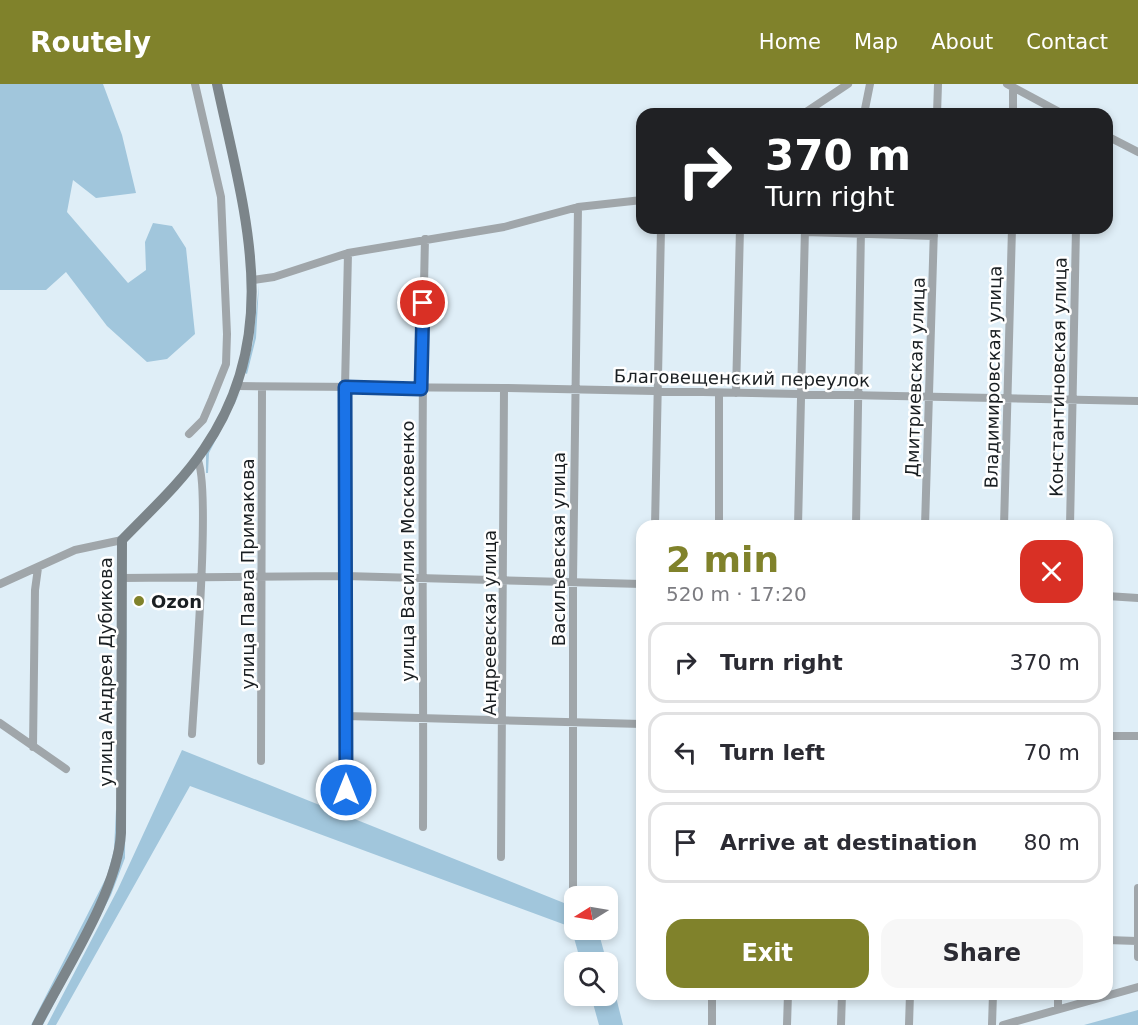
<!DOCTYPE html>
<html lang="en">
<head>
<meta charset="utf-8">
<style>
	body { margin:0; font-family:"DejaVu Sans",sans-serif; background:#f7f7f7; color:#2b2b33; height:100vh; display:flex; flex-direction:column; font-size:22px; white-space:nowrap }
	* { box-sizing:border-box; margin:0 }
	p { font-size:20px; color:#7c7c81 }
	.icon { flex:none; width:33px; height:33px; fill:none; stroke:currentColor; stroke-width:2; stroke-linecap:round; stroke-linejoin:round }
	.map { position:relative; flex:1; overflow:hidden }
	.drawer { position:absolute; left:636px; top:436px; width:477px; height:480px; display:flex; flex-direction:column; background:#fff; border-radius:18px; box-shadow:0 3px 9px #0003 }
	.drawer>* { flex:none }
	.banner { position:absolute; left:636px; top:24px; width:477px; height:126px; border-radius:18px; box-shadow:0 3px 9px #0003; background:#202124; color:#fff; overflow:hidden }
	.needle { width:39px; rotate:259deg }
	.fabs { position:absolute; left:564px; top:802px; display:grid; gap:12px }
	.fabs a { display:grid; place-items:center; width:54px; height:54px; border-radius:12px; background:#fff; box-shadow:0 3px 9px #0003; font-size:30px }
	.pin { position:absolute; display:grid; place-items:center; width:51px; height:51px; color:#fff; margin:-26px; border:3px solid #fff; border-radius:50%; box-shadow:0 2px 6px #0007 }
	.me { position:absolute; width:66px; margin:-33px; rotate:0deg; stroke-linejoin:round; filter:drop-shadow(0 0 4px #0008) }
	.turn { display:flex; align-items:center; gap:21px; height:126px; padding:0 30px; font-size:27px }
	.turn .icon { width:78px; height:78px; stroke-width:2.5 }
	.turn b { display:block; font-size:42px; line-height:51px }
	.round { display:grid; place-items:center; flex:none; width:63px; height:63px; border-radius:18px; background:#f7f7f7 }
	.head { display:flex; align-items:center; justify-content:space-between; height:102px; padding:0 30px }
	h1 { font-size:36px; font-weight:600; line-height:45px; color:#80822b }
	.primary-button { display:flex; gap:12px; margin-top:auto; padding:12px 30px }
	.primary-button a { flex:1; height:69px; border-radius:18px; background:#80822b; color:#fff; font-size:24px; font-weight:600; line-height:69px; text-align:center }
	.primary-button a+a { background:#f7f7f7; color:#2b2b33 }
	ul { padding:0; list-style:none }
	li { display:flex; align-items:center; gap:18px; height:81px; margin:0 12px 9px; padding:0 18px; border:3px solid #e1e1e2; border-radius:18px }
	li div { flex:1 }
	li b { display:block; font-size:22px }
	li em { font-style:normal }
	header { display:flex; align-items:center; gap:36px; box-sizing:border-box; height:84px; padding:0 30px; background:#80822b; color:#fff }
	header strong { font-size:28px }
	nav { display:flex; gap:33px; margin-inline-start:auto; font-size:21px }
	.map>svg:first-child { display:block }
	.green { fill:#a1c6dc }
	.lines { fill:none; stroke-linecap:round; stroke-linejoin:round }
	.street { stroke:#a0a6aa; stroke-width:8 }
	.secondary { stroke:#7c858a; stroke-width:10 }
	.route-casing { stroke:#114b97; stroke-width:15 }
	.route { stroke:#1a73e8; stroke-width:10 }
	.poi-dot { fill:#80822b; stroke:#fff; stroke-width:2 }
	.labels { text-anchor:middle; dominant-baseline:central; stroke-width:5; stroke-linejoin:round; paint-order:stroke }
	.street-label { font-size:18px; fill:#1a1f22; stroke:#fff }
	.poi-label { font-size:18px; font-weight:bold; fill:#1a1f22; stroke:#fff; text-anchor:start }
</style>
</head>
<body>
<header>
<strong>Routely</strong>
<nav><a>Home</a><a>Map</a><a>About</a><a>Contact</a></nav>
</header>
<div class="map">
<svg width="1138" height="941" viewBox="0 0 1138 941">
	<rect width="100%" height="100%" fill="#dfeef7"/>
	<path class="green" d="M0,0H103L122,51L136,109L96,114L73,96L67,128L128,199L146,186L145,158L153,139L172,142L186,164L195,250L167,275L147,278L107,242L66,188L46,206H0Z
		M259,200L256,254L247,290L245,289L253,258Z
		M241,307L209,369L208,389H206V369Z
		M127,498L125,774L111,811L43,941H41L110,807L122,774Z
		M182,666L574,823V846H598L607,879H581L571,843L190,702L56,941H47L118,805Z
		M116,725C135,771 56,897 33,941H31L107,792L114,766Z
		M608,881L623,941H599L591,912H608Z
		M1138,926V941H1084Z"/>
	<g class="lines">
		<path class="street" d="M1007,0L1063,30
			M803,30L848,0
			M864,30L870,0
			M937,30L938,0
			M1013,30V5
			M1107,52L1138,68
			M805,148L934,152
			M253,196L274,193L348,169L504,143L578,123L642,116
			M237,302L504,304L1138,317
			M736,309L740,144
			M189,350L203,336L212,315L226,280L227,250L221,113L195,0
			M655,442L661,144
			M719,442V309
			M798,442L805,144
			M856,442L861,144
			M925,442L934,144
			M1004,442L1012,144
			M1070,442L1076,144
			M122,494L345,492L642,500
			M0,500L75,466L122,456
			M1107,512L1138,514
			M346,632L642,640
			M0,639L66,685
			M192,650C194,610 212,397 197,375
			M1107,652H1138
			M33,663L35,506L38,484
			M261,677L262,303
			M346,706L345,303L348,169
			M423,743C424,547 420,351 425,155
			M501,773L504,304
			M1138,804V873
			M573,806V497L578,123
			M1107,856L1137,857
			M1058,924V910
			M712,941V910
			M787,941L788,910
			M841,941L842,910
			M909,941L910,910
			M992,941L993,910
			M1003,941L1138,903"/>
		<path class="secondary" d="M37,941C64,888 118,807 121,749L122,456C150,427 181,399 204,365C285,248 244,127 217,0"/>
	</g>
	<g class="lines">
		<defs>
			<path id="route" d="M346,706L345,303L421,305L423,219"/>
		</defs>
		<use href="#route" class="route-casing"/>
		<use href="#route" class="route"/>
	</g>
	<circle class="poi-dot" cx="139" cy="517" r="6"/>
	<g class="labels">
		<g class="street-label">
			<text transform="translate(915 293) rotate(-88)">Дмитриевская улица</text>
			<text transform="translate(993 293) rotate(-89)">Владимировская улица</text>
			<text transform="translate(1058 293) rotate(-89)">Константиновская улица</text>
			<text transform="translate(742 294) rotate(1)">Благовещенский переулок</text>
			<text transform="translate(558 465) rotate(-90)">Васильевская улица</text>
			<text transform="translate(407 467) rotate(-90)">улица Василия Московенко</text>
			<text transform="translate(247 490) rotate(-90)">улица Павла Примакова</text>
			<text transform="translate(489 539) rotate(-90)">Андреевская улица</text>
			<text transform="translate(105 588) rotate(-90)">улица Андрея Дубикова</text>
		</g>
		<g class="poi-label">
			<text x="151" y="517">Ozon</text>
		</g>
	</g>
</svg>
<div class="fabs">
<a><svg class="needle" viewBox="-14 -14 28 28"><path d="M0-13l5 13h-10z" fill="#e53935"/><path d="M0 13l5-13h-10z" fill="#7c7c81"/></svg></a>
<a><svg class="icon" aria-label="search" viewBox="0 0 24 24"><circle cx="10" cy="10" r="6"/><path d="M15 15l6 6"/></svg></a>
</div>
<div class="pin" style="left:423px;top:219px;background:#d93025"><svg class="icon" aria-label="arrive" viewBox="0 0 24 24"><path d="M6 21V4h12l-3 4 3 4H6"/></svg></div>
<svg class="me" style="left:346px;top:706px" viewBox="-20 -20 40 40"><circle r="17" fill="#1a73e8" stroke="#fff" stroke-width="3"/><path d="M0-11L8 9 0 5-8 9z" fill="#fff"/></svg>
<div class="banner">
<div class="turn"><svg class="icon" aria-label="right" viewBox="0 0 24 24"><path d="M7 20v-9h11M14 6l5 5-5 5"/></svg><div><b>370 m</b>Turn right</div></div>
</div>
<section class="drawer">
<div class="head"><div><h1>2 min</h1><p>520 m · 17:20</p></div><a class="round" style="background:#d93025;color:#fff"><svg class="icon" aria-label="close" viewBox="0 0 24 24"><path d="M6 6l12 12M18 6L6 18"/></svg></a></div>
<ul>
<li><svg class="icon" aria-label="right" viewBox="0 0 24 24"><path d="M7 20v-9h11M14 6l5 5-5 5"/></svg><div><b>Turn right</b></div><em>370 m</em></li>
<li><svg class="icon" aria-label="left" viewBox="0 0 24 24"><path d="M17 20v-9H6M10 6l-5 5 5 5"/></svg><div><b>Turn left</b></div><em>70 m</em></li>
<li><svg class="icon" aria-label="arrive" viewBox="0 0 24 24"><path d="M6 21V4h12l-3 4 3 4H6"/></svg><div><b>Arrive at destination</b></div><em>80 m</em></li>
</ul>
<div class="primary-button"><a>Exit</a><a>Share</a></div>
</section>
</div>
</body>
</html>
